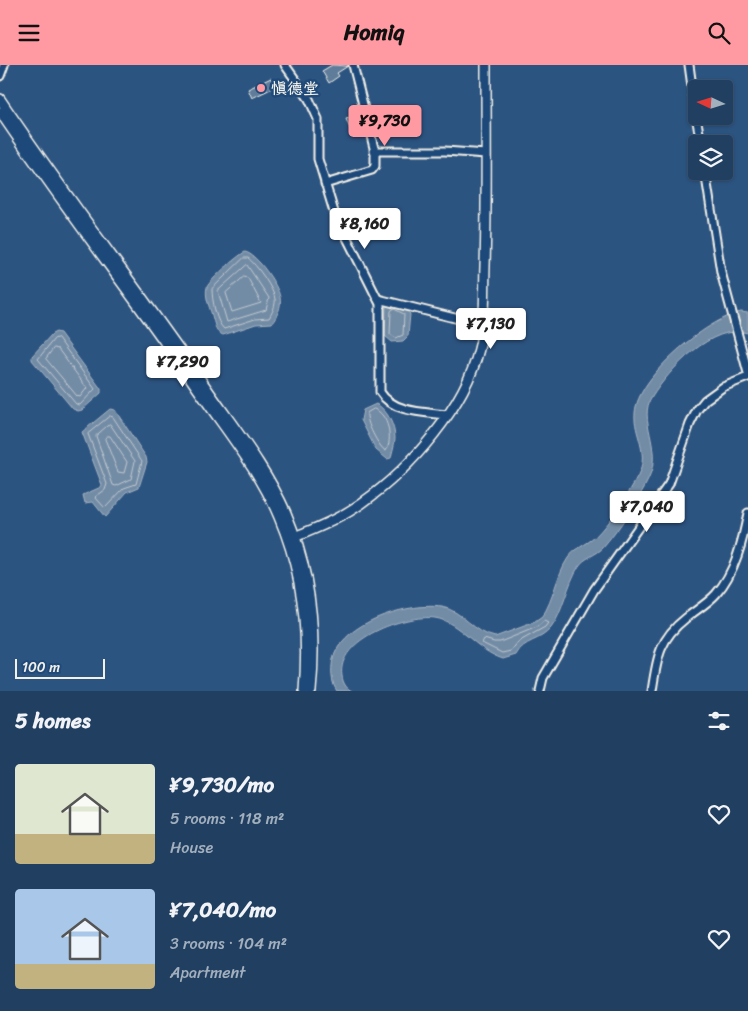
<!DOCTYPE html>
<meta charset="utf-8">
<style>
:root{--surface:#213f61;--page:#294667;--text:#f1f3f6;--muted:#a2afbd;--line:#3e5876;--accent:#ff9aa2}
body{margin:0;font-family:Sriracha,"LXGW WenKai TC",sans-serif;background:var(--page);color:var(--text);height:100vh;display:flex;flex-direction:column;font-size:19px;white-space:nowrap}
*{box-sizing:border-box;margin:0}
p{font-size:16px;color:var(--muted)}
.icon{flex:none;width:28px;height:28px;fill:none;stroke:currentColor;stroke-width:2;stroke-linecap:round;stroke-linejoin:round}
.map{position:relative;height:626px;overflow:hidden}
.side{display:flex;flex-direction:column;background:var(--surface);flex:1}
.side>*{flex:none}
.needle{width:32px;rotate:274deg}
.controls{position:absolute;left:688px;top:15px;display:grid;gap:10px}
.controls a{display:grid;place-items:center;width:45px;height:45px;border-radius:5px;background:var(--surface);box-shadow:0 1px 4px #0004,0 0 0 1px var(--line);font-size:25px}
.scale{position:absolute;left:15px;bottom:12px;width:90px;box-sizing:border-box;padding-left:5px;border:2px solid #f4f1e8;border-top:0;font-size:14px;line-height:18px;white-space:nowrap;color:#f4f1e8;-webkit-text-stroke:4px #1f4a7a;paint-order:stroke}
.price{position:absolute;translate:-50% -42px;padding:0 11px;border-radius:5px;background:#fff;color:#222;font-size:16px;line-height:32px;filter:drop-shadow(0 1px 2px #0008)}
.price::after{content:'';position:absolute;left:50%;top:30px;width:15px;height:11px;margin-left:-8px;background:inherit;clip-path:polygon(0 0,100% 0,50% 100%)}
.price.selected{background:var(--accent);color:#111}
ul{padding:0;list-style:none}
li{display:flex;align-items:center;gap:15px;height:125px;padding:0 15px}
li span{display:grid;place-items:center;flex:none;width:140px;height:100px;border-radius:5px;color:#555}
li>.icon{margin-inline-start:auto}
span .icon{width:60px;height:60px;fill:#fffc;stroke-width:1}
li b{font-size:21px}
h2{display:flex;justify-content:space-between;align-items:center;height:60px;padding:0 15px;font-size:21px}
header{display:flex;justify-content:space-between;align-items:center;height:65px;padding:0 15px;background:var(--accent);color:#111;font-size:22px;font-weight:700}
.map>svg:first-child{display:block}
.water{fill:#738ca6;stroke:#a7b4c0}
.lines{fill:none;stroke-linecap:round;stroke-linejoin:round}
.shore{stroke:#c0c9ce;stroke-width:1}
.building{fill:#5e7b9a;stroke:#f4f1e8}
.minor-casing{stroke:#f4f1e8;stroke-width:11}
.major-casing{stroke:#f4f1e8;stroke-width:12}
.minor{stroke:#1f4a7a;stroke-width:7}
.major{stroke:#1f4a7a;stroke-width:9}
.poi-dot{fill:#ff9aa2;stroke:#1f4a7a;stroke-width:2}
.labels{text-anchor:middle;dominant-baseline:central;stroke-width:5;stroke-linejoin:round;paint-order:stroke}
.poi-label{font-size:16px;font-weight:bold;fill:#f4f1e8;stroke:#1f4a7a;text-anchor:start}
</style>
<header><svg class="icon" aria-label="menu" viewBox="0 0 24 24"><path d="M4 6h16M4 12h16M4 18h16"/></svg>Homiq<svg class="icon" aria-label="search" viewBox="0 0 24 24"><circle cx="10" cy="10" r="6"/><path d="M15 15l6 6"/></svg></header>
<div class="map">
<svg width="748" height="626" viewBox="0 0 748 626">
<rect width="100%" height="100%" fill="#2c5481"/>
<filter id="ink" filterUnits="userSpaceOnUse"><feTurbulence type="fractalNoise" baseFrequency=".02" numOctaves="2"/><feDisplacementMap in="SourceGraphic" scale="10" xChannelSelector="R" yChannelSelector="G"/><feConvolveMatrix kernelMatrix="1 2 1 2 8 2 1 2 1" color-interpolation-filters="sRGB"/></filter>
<g filter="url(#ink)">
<g class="water">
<path d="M245,187C257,189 278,220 280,232C282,241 277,252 272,258L256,259L223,270C216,267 215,261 213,254C211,245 204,232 207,222C210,215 237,191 245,187Z"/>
<polygon points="388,239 402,242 410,249 408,271 403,276 392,277 385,271 386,242"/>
<path d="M741,247L748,248V268C712,258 669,305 652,332C637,354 663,383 649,413C640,433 617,467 603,483C596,490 584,493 579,501C567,519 563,548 551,563C540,577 524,574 516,590L503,594C475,585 460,557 435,553C405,549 336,574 342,611C343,618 346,623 352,626H337C332,619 331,609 332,600C336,559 406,537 442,542C463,546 474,568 495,572L535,557L542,552C554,534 556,511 568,493C575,483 586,480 595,472C610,457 628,430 638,411C650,387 633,369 635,348C637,312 707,254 741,247Z"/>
<polygon points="56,267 60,268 101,324 101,328 82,345 78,346 73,344 32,295 32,291 52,269"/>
<path d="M376,339C387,344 395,361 395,373C395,379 392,387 391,393L387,394L376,385L361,355L363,345Z"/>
<polygon points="110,344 115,345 146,392 147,397 139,422 127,427 105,452 93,437 85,438 83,430 101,422 102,420 82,367"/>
</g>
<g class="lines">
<g class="shore">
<path d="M244,193H248C256,199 274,224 275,234C276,240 272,248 269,253L255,254L224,264C216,257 212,235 212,224Z"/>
<polygon points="247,200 269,233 266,245 227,257 218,226"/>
<polygon points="244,212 248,213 261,238 232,247 226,228"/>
<polygon points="394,244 404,249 403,270 396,273 390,269 391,246"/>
<polygon points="58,273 95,324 80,340 76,339 38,294 54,274"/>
<polygon points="54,283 58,284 87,323 80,332 77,331 46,294"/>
<path d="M374,344C389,349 393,375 386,386C379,383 365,356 367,348Z"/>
<polygon points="110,351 113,352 142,396 136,419 124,423 105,443 95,432 105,425 107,419 88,369"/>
<polygon points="110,359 135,396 131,414 116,421 113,420 96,371"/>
<polygon points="107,371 110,371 127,397 124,408 118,407 105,374"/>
<polygon points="544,556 548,558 545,562 518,577 511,586 502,588 482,578 484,574 494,577 500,577 537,562"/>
</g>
</g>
<g class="building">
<polygon points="332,0 348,1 337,8 339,11 329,18 322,6"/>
<polygon points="271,13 275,22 252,33 248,24"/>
<polygon points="360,49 364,67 353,71 346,54"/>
</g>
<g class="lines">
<defs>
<g id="minor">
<path d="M285,0L309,34L318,54V94L334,147L380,239V327C393,348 425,347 447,350"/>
<polyline points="689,0 696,50"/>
<polyline points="0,11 4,0"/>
<polyline points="696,51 701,79"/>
<polyline points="374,86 445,86 486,89"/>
<polyline points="705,106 721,207 748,308"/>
<polyline points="325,119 372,105 375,101 375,87 353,0"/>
<polyline points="378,234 483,260"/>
<polyline points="540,626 543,613 594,525 669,419 690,359 697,345 705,335 723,322 748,312"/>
<path d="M652,626C657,593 659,574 686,553C696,545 708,538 716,529C735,508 743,475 748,448"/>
</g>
<g id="major">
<path d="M0,34C66,132 138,224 205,321C233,362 266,402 286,448C310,505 317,565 311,626"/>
<path d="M0,47C64,142 135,233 200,327C228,368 260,406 279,452C303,508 309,566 304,626"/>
<path d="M294,472C318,463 341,453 362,438C410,404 465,342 479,284C486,257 484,228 485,201C487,134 486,67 486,0"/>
</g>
</defs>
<use href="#minor" class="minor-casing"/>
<use href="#major" class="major-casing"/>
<use href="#minor" class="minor"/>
<use href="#major" class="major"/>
</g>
</g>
<circle class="poi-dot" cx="261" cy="23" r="5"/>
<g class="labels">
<g class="poi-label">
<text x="271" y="23">慎德堂</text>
</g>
</g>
</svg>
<div class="controls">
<a><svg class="needle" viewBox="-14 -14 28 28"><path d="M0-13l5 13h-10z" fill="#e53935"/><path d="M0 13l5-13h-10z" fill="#a2afbd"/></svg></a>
<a><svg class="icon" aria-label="layers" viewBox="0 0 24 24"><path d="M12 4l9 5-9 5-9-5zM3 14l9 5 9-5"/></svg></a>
</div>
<div class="scale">100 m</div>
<b class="price selected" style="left:385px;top:82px">¥9,730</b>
<b class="price" style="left:365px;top:185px">¥8,160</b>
<b class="price" style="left:491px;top:285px">¥7,130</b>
<b class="price" style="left:183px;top:323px">¥7,290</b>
<b class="price" style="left:647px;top:468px">¥7,040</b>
</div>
<section class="side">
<h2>5 homes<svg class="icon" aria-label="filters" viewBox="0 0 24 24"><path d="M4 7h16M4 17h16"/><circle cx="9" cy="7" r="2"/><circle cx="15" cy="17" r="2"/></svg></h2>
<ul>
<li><span style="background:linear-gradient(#dfe7d0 70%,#c2b280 0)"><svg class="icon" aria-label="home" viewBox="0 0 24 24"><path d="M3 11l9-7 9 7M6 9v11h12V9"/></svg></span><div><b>¥9,730/mo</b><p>5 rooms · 118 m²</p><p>House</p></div><svg class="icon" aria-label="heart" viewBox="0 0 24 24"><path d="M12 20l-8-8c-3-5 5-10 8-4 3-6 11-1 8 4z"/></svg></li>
<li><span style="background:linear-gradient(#a9c7e8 75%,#c2b280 0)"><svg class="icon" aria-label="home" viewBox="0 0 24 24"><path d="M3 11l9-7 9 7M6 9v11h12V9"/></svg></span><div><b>¥7,040/mo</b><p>3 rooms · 104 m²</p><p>Apartment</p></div><svg class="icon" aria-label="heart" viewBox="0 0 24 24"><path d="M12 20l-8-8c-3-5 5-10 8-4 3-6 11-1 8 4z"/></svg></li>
</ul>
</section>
